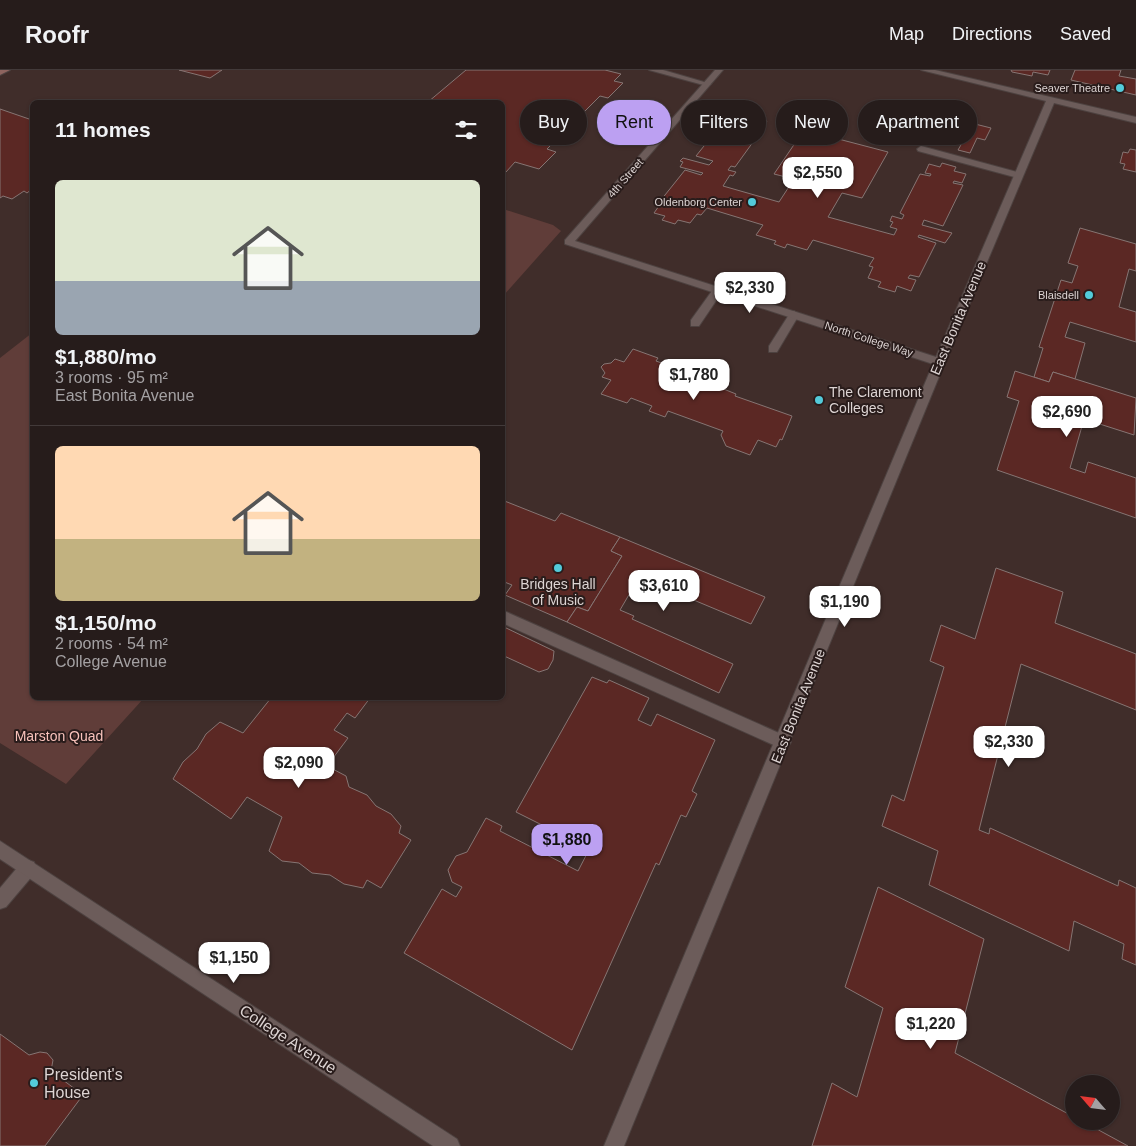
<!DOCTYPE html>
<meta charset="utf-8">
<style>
:root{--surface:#261c1b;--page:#322928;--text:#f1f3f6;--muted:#a4a1a3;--line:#423a3a;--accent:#bca0f2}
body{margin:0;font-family:Arial,sans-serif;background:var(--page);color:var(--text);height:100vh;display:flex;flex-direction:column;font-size:19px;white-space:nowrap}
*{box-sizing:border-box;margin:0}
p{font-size:16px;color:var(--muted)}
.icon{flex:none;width:28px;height:28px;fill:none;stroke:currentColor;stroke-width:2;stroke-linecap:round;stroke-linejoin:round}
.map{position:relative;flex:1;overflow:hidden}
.panel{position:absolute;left:30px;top:30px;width:475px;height:600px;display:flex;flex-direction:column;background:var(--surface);border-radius:8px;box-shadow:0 1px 4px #0004,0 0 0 1px var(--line)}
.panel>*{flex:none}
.banner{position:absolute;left:520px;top:30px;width:475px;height:45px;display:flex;gap:10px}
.needle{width:32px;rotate:298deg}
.tools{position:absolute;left:1065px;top:1005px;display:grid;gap:10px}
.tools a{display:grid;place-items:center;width:55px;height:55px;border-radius:50%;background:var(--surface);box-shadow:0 1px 4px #0004,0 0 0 1px var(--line);font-size:25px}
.price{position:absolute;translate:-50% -42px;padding:0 11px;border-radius:10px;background:#fff;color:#222;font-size:16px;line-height:32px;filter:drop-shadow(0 1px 2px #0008)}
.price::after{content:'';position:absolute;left:50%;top:30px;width:15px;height:11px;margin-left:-8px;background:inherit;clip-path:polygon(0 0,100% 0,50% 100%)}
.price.active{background:var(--accent);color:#111}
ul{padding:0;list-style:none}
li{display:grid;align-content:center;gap:10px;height:265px;padding:0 25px}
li+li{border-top:1px solid var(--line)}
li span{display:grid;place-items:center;height:155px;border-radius:8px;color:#555}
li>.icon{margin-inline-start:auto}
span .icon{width:90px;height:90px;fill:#fffc;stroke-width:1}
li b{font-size:21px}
h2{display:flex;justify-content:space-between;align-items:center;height:60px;padding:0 25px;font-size:21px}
.pill{padding:0 18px;border-radius:22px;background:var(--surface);box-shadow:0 1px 4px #0004,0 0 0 1px var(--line);font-size:18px;line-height:45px}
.pill.active{background:var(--accent);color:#111}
header{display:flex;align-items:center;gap:30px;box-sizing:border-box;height:70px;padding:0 25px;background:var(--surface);border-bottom:1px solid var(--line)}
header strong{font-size:24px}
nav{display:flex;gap:28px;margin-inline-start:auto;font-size:18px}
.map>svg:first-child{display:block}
.built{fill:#402d2a;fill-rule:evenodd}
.green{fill:#603d39}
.building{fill:#5b2824;stroke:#867573;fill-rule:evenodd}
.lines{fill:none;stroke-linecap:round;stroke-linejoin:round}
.service-casing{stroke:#4d4240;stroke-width:2}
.minor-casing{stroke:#4d4240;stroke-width:2}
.tertiary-casing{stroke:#4d4240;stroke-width:2}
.secondary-casing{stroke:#4d4240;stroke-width:2}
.service{fill:#6c5c5a;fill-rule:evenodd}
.minor{fill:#6c5c5a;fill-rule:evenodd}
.tertiary{fill:#6c5c5a;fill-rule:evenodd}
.secondary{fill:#8e645f;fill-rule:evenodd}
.poi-dot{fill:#53cbda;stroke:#291c1b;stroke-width:2}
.labels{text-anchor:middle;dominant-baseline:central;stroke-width:4;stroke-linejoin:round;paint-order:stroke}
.far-poi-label{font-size:11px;fill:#ddd4d3;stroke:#291c1b;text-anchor:end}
.far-street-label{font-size:11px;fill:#ddd4d3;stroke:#291c1b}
.street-label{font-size:14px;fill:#ddd4d3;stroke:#291c1b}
.poi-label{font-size:14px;fill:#ddd4d3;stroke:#291c1b;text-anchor:start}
.park-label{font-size:14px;fill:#f8c2bb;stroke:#291c1b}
.near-street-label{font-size:16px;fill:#ddd4d3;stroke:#291c1b}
.near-poi-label{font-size:16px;fill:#ddd4d3;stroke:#291c1b;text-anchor:start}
</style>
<header>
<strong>Roofr</strong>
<nav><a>Map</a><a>Directions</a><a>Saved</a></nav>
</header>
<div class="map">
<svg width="1136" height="1076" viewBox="0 0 1136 1076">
<rect width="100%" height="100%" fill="#332624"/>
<path class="built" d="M0,0H1136V1076H0ZM32,32H502V628H32ZM1074,1014H1111V1051H1074Z"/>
<g class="green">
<polygon points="503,139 553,155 561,161 503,226"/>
<polygon points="32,263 32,628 144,628 66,714 0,673 0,288"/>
</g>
<g class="building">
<polygon points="179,0 222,0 210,8"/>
<polygon points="466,0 605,0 621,4 614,11 623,13 608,28 600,26 547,79 556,82 539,99 515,92 506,102 502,101 502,32 428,32"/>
<polygon points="1011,0 1050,0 1048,5 1033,2 1032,6 1012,2"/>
<polygon points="1075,0 1121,0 1119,6 1136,9 1136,25 1071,10"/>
<polygon points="0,39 32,50 32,119 27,123 24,121 12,129 3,126 0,128"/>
<polygon points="734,42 758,45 756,48 767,51 761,59 753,59 761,61 735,97 731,96 728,100 736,102 733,106 730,105 723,116 779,132 794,109 774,104 804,60 888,82 862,128 842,123 828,147 894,165 897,159 890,157 893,152 890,151 892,146 902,149 904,145 900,143 920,104 930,106 931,104 925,103 929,94 940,97 942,93 956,97 954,101 966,104 962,113 954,111 953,113 963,115 943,156 924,150 922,155 952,163 945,173 919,165 918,167 936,173 919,207 910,205 908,208 916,210 911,221 897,216 895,222 878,217 881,212 868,208 873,197 869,196 874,188 813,170 807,180 787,174 785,178 774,174 776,171 756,165 763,155 707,138 701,145 697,144 690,153 678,150 675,154 662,150 665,146 654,143 661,133 667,135 669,133 661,130 685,100 701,105 703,103 680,97 683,92 680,91 683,88 709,95 713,91 696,86 724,51 732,54 734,51 728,50"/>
<path d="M931,43L991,58L985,70L977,68L970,83L958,80L962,73L943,68L939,75L925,72L932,57L925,55ZM946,62L964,66L963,70L944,66Z"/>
<polygon points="1130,79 1136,80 1136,102 1123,99 1125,94 1120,93 1123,82 1128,83"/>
<polygon points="1080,158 1136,174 1136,201 1129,199 1119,237 1136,242 1136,272 1070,252 1065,267 1085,273 1075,309 1053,302 1049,312 1034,307 1043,278 1039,277 1061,210 1072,213 1078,196 1068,193"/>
<polygon points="633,279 658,288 656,291 667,295 665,297 676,301 679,297 724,313 721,318 736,324 735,326 792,346 782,370 780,369 776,377 758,370 750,385 726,376 721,365 723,361 668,341 665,347 649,341 652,336 631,328 627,333 601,324 611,310 602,307 605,303 601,297 604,294 611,293 615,289 624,292"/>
<polygon points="1015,301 1049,312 1053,302 1136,328 1134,365 1084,349 1070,398 1085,403 1088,392 1136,408 1136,448 997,400 1019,331 1007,327"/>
<polygon points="502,430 555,451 561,443 620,467 611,481 622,486 588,541 577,537 567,552 505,525 512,515 502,511"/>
<polygon points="620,467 765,527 751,554 653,513 651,516 637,511 620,540 634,546 632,549 733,594 719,623 567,552 577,537 588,541 622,486 611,481"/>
<polygon points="996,498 1063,522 1055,553 1136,584 1136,640 1021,594 979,760 989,764 990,758 1118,816 1119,810 1136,818 1136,895 1122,889 1124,874 1074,851 1069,881 929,815 938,781 882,756 892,725 904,731 944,597 930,591 941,555 975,569"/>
<polygon points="502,556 554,581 553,590 548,599 539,602 502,585"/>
<polygon points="592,607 607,613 609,610 649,628 638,650 651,656 657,644 715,670 692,721 697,724 686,747 681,745 659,795 656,793 572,980 404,883 442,819 456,827 462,817 452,812 448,800 456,786 467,782 486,748 502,756 500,761 578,801 593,772 577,764 574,771 516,742"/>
<polygon points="270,628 370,628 355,648 347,643 334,660 348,668 327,696 346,706 349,717 367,725 376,736 391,744 401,756 399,763 411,770 381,818 367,810 363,818 344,814 330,805 312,803 299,793 282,791 269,781 282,747 247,727 231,749 173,709 183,692 197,679 206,664 220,652 243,663 271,628"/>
<polygon points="878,817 984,869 955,983 1074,1047 1074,1051 1082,1051 1128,1076 812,1076 832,1013 857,1027 883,938 845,917"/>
<polygon points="0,964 29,985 40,982 47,983 53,990 51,1001 83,1025 45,1076 0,1076"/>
</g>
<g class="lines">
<defs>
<g id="service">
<polygon points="649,0 663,0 711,14 707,16"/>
<polygon points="921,76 1021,103 1023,105 1018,108 918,81 917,79"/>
<polygon points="718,217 723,220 722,222 699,256 691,256 691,250 714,218"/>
<polygon points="794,241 799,245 777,282 769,282 769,276 790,243"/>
<polygon points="502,540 788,667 791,672 788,677 783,679 778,677 502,553"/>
</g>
<g id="minor">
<polygon points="715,0 723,0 575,171 936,287 1046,31 921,0 935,0 1136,47 1136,53 1054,33 945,292 624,1076 604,1076 933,294 565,174 565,170"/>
<polygon points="28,790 34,792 36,798 34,804 6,837 0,839 0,818 22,792"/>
</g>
<polygon id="tertiary" points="0,771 457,1069 460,1076 433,1076 0,789"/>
<polygon id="secondary" points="0,0 10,0 0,5"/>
</defs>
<use href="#service" class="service-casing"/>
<use href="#minor" class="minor-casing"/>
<use href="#tertiary" class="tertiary-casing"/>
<use href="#secondary" class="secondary-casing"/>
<use href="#service" class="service"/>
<use href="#minor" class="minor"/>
<use href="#tertiary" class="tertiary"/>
<use href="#secondary" class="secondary"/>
</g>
<g class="poi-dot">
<circle cx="1120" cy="18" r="5"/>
<circle cx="752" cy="132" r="5"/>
<circle cx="1089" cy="225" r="5"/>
<circle cx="819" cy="330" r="5"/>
<circle cx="558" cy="498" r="5"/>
<circle cx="34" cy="1013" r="5"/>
</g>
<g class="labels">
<g class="far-poi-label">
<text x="1110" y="18">Seaver Theatre</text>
<text x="742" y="132">Oldenborg Center</text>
<text x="1079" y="225">Blaisdell</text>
</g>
<g class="far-street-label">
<text transform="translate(625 108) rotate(-49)">4th Street</text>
<text transform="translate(869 269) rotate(18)">North College Way</text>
</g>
<g class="street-label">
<text transform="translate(958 248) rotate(-67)">East Bonita Avenue</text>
<text transform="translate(798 636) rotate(-68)">East Bonita Avenue</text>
</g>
<g class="poi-label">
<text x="829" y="322">The Claremont<tspan x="829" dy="16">Colleges</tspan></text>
<text x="558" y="514" text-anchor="middle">Bridges Hall<tspan x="558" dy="16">of Music</tspan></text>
</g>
<g class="park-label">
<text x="59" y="666">Marston Quad</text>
</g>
<g class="near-street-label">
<text transform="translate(288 969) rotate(33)">College Avenue</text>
</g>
<g class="near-poi-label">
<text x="44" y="1004">President's<tspan x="44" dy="18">House</tspan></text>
</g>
</g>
</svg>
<div class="tools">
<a><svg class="needle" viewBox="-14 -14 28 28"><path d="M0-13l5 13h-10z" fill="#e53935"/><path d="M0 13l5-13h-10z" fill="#a4a1a3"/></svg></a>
</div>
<b class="price" style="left:818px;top:129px">$2,550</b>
<b class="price" style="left:750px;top:244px">$2,330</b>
<b class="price" style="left:694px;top:331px">$1,780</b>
<b class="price" style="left:1067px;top:368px">$2,690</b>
<b class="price" style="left:664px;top:542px">$3,610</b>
<b class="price" style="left:845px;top:558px">$1,190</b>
<b class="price" style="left:1009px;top:698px">$2,330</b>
<b class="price" style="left:299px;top:719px">$2,090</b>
<b class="price active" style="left:567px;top:796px">$1,880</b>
<b class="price" style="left:234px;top:914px">$1,150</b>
<b class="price" style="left:931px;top:980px">$1,220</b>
<div class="banner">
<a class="pill">Buy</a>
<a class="pill active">Rent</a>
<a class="pill">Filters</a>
<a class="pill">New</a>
<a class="pill">Apartment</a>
</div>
<section class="panel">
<h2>11 homes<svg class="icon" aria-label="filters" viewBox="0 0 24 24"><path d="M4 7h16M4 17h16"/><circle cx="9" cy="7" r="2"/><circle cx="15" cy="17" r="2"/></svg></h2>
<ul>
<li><span style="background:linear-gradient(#dfe7d0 65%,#9aa5b1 0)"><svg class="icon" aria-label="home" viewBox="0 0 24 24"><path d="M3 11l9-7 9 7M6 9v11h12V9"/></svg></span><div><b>$1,880/mo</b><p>3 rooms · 95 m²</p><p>East Bonita Avenue</p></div></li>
<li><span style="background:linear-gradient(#ffd9b3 60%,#c2b280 0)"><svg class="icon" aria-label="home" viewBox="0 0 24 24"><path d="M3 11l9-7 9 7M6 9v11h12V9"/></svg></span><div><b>$1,150/mo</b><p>2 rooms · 54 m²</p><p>College Avenue</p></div></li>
</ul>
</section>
</div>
